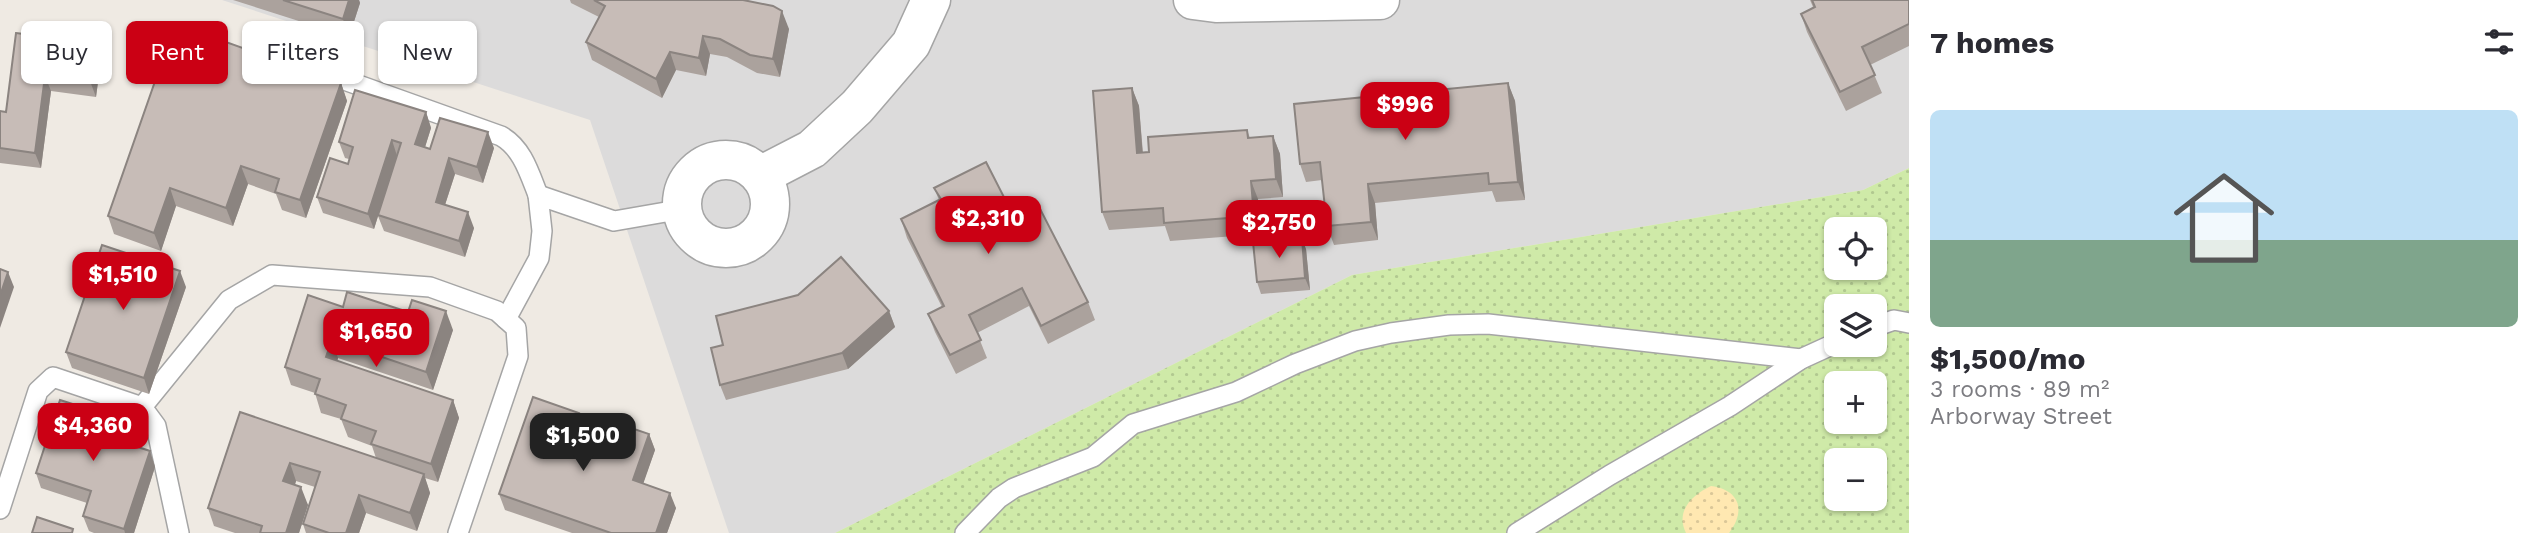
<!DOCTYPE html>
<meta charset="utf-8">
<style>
:root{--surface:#fff;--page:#f2f2f3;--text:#2b2b33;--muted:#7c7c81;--accent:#cb0014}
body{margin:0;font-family:"Work Sans",sans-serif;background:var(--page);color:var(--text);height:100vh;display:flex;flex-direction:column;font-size:26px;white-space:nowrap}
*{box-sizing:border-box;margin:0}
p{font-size:23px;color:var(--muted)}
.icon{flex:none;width:38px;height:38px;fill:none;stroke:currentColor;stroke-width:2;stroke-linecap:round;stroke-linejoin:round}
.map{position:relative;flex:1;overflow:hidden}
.details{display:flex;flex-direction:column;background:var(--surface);width:630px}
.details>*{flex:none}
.banner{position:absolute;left:21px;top:21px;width:665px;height:63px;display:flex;gap:14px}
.buttons{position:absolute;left:1824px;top:217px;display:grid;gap:14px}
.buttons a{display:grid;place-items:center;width:63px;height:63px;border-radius:10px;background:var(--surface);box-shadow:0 2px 5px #0004;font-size:35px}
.price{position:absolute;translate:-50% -60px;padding:0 16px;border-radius:14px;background:var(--accent);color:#fff;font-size:23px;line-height:46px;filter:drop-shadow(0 2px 4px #0008)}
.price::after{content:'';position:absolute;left:50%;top:42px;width:21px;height:16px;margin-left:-10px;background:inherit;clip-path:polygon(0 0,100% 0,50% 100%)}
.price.active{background:#222;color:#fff}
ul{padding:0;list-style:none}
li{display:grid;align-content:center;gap:14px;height:371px;padding:0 21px}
li span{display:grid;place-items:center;height:217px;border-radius:10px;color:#555}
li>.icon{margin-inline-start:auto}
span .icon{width:126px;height:126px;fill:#fffc;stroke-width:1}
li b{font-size:30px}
h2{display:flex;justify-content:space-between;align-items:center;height:84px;padding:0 21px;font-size:30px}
.tag{padding:0 24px;border-radius:10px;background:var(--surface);box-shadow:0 2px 5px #0004;font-size:24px;line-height:63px}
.tag.active{background:var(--accent);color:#fff}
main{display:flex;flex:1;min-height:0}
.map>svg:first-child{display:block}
.residential{fill:#dcdbdb}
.grass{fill:url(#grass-dots);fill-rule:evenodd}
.sand{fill:url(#sand-dots)}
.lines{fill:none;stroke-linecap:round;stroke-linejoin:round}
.service-casing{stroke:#a5a5a5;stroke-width:22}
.minor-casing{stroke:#a5a5a5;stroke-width:41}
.service{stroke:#fff;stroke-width:19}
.minor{stroke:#fff;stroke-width:38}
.wall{fill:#aba29d}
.shaded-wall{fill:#8b8480}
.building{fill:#c7bcb7;stroke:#8b8480;stroke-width:2}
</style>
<main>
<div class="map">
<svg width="1909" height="533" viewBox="0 0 1909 533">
<defs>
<pattern id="grass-dots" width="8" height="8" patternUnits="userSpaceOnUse" patternTransform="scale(1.75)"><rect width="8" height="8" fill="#cfeaa8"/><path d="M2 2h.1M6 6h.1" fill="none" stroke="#b1c890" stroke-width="1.8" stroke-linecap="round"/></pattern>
<pattern id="sand-dots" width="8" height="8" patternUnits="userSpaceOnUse" patternTransform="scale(1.75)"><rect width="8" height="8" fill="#ffe8b1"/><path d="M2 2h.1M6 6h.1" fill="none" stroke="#dac798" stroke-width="1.8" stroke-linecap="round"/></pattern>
</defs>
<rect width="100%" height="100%" fill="#efeae3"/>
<polygon class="residential" points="222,0 1909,0 1909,168 1863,190 1352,275 835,533 729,533 590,120"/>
<path class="grass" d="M1909,168V533H835L1352,275L1863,190ZM1836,229H1874V268H1836ZM1836,306H1874V345H1836ZM1836,383H1874V422H1836ZM1836,460H1874V499H1836Z"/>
<path class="sand" d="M1711,486C1740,490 1746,511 1729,533H1686C1675,511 1692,495 1711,486Z"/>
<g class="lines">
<defs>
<g id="service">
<path d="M266,52L501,136C522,148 529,172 538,195"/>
<polyline points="506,319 539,258 542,231 538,195 614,221 683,209"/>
<polyline points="1874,327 1894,320 1909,323"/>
<polyline points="142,407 229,300 272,275 430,287 497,311 516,328 518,356 458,533"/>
<polyline points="0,509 38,391 53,377 142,407 156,426 179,533"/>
<polyline points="965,533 999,498 1014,488 1093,457 1133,424 1236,392 1295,364 1355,341 1391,333 1449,325 1488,324 1801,359"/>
<polyline points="1517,533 1610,475 1730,406 1801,359 1836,343"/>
</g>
<g id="minor">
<polyline points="1193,0 1216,3 1380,0"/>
<circle cx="726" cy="204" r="44"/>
<polyline points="760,176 812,149 857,107 911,44 931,0"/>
</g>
</defs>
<use href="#service" class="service-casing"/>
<use href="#minor" class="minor-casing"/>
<use href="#service" class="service"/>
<use href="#minor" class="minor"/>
</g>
<g class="wall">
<polygon points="233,0 359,0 360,3 349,37"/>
<polygon points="570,0 743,0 789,29 780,77 757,73 727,57 710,54 706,76 676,70 662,98 592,60 586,42 599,17 571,3"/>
<polygon points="1810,0 1909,0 1909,46 1870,65 1882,93 1846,111 1807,32 1801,14 1813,7"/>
<polygon points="16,33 95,43 101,59 96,97 51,91 41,168 0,163 0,111 6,112"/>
<polygon points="225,45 341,83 347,101 306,218 282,210 276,194 248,184 233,226 176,206 161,251 114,234 108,216"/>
<polygon points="1508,83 1515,101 1525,200 1496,202 1492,191 1375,203 1378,240 1334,245 1327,226 1322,180 1306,182 1300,164"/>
<polygon points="1132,88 1139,106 1143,153 1149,152 1247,130 1250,138 1273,136 1280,154 1283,197 1258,199 1261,234 1170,241 1165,226 1109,230 1102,212"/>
<polygon points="426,112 431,128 425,147 430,149 494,148 483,183 455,174 445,205 474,228 465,257 384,231 378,216 374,229 323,213 317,197 348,164 349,159 345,158 339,142"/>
<polygon points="934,188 1088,302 1095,320 1048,344 1029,306 977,333 987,358 956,374 935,332 928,314 942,307 907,238 901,219 939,200"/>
<polygon points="1306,249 1310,290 1261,294 1257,282"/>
<polygon points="186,287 149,394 72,368 66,352"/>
<polygon points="343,307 453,330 433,390 338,358 337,361 453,400 459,418 438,482 425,478 430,493 417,531 366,513 359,533 306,533 303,524 315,487 296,481 295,485 308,505 299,533 235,533 214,526 208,508 240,412 376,458 372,446 348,437 341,419 321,413 315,393 291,385 285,367"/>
<polygon points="889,311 895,327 848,369 726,400 720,385"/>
<polygon points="585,428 578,447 587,450 649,434 655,450 643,483 676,508 667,533 572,533 505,510 499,494"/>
<polygon points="116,431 113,439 150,451 155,467 134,533 94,533 89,531 83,516 87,503 41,488 36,473"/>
</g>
<g class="shaded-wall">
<polygon points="349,0 359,0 360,3 349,37 343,19"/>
<polygon points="782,11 789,29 780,77 773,59"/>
<polygon points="703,36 710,54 706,76 699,58"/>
<polygon points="95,43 101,59 96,97 90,81"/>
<polygon points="670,52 676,70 662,98 656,79"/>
<polygon points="45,76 51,91 41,168 35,153"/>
<polygon points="341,83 347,101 306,218 300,200"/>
<polygon points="1508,83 1515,101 1525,200 1518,182"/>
<polygon points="1132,88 1139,106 1144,171 1137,153"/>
<polygon points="426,112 431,128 421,160 415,144"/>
<polygon points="488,132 494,148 483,183 477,167"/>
<polygon points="1273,136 1280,154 1283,197 1276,179"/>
<polygon points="392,140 397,156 374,229 368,214"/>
<polygon points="449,158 455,174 441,217 436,202"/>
<polygon points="241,166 248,184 233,226 226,208"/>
<polygon points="1251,181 1258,199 1261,234 1254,216"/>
<polygon points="1368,184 1375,203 1378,240 1371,222"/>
<polygon points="170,188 176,206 161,251 154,233"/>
<polygon points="468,212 474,228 465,257 459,241"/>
<polygon points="1302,238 1306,249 1310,290 1305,278"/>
<polygon points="180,271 186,287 149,394 144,378"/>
<polygon points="8,272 14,287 0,328 0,296"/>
<polygon points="446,311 453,330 433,390 426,372"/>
<polygon points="889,311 895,327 848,369 842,353"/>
<polygon points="332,340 338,358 333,375 326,357"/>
<polygon points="453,400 459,418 438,482 431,464"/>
<polygon points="579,413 585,428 574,460 568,444"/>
<polygon points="110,416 116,431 109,452 104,436"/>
<polygon points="649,434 655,450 639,496 633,480"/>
<polygon points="150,451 155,467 134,533 125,533 124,529"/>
<polygon points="290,463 296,481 290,499 283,481"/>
<polygon points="424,474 430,493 417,531 410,513"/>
<polygon points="301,487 308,505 299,533 286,533"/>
<polygon points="670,493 676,508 667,533 656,533"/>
<polygon points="359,495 366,513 359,533 346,533"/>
</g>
<g class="building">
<polygon points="283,0 349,0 343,19"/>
<polygon points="594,0 743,0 773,6 782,11 773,59 750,55 720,39 703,36 699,58 670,52 656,79 586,42 605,6"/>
<polygon points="1812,0 1909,0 1909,24 1862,47 1875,75 1840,92 1801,14 1815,7"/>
<polygon points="174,27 225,45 226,42 341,83 300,200 275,192 279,179 241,166 226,208 170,188 154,233 108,216"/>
<polygon points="16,33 95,43 90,81 45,76 35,153 0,148 0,111 6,112"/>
<polygon points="1508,83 1518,182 1489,184 1488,173 1368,184 1371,222 1327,226 1320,162 1300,164 1294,104"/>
<polygon points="1132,88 1137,153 1149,152 1148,137 1247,130 1248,138 1273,136 1276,179 1251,181 1254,216 1164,223 1163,208 1102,212 1093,91"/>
<polygon points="355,90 426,112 415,144 430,149 440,118 488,132 477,167 449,158 436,202 468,212 459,241 378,215 401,143 392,140 368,214 317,197 330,158 348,164 353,147 339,142"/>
<polygon points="986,162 1012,213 1036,201 1088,302 1041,326 1022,288 969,315 981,340 950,355 928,314 944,306 901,219 941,199 934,188"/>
<polygon points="1302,238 1305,278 1257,282 1253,242"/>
<polygon points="102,245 180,271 144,378 66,352"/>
<polygon points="841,257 889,311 842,353 720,385 711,348 723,345 716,316 798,295"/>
<polygon points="0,269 8,272 0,296"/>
<polygon points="347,292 408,312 412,300 446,311 426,372 332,340 326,357 453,400 431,464 371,444 376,431 341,419 346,405 315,394 320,379 285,367 308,295 343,307"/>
<polygon points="533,397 579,413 568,444 587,450 599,417 649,434 633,480 670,493 656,533 611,533 499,494"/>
<polygon points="60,400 110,416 104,436 150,451 124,529 83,516 91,491 36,473"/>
<polygon points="240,412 424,474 410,513 359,495 346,533 329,533 303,524 320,472 290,463 283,481 301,487 286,533 260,533 262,526 208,508"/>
<polygon points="37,517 73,529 72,533 32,533"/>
</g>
</svg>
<div class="buttons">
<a><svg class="icon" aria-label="locate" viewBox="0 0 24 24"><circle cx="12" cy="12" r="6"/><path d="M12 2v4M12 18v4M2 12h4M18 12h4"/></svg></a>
<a><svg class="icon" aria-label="layers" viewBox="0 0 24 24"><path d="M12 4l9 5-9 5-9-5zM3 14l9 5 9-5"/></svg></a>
<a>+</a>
<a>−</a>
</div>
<b class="price" style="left:1405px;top:142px">$996</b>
<b class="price" style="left:988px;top:256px">$2,310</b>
<b class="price" style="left:1279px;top:260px">$2,750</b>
<b class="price" style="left:123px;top:312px">$1,510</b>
<b class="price" style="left:376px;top:369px">$1,650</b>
<b class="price" style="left:93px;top:463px">$4,360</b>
<b class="price active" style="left:583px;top:473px">$1,500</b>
<div class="banner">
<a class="tag">Buy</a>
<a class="tag active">Rent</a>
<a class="tag">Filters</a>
<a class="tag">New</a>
</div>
</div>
<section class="details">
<h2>7 homes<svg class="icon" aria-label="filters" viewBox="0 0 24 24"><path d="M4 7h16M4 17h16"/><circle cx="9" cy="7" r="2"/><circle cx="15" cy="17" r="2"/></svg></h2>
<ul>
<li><span style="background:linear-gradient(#bfe0f5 60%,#7fa58c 0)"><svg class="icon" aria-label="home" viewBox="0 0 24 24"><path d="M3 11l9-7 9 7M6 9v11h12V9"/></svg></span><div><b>$1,500/mo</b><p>3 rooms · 89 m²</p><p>Arborway Street</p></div></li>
</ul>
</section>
</main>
